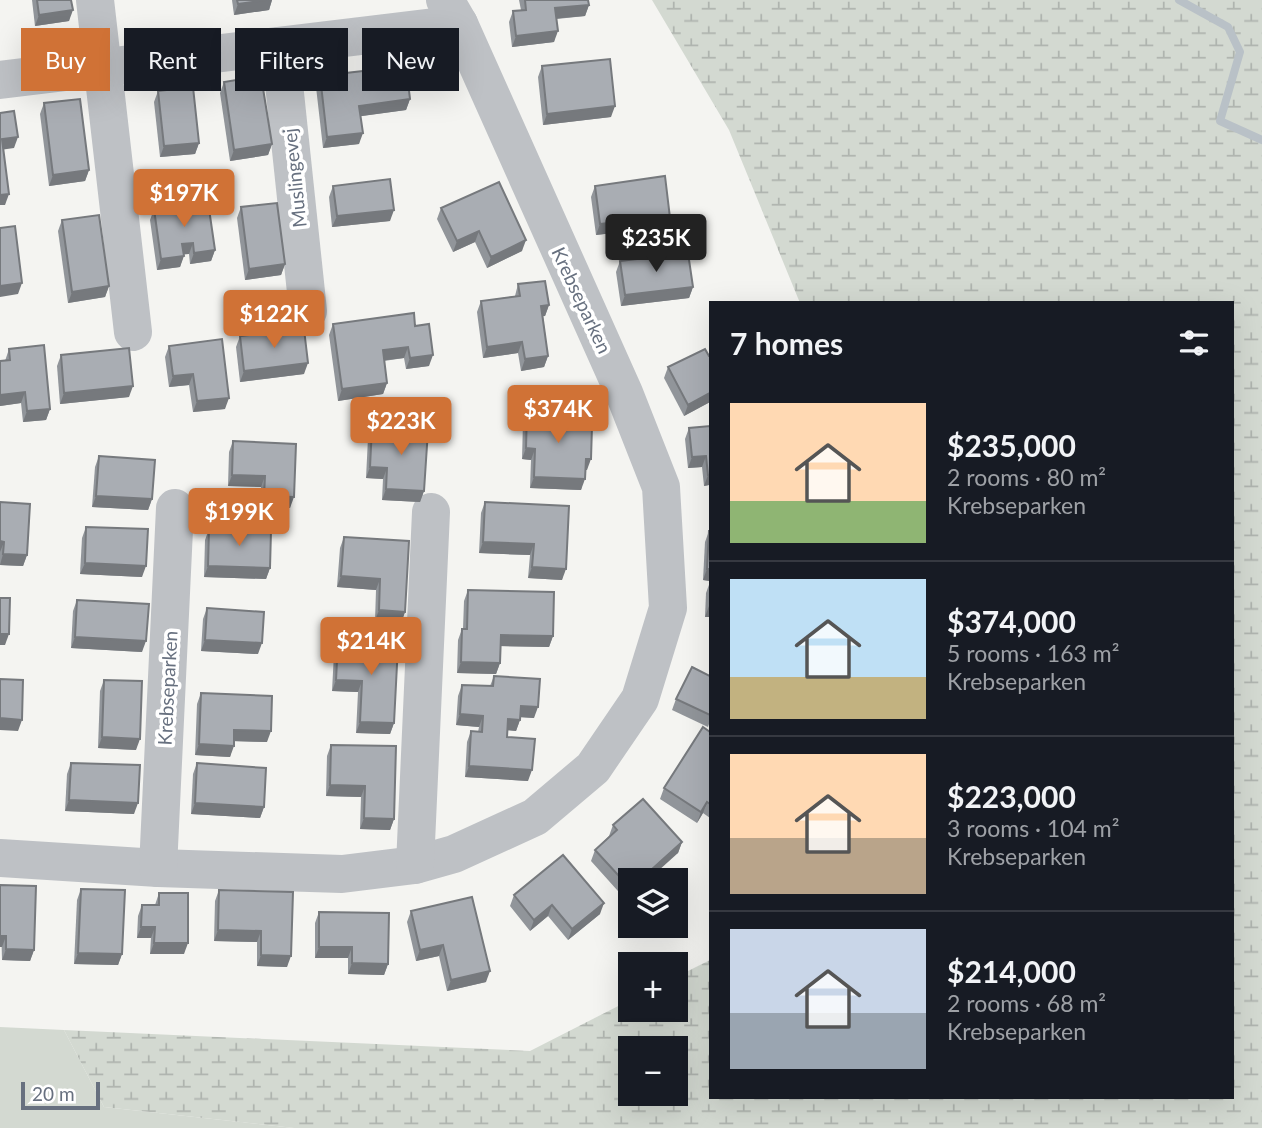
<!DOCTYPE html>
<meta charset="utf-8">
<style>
:root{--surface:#171b24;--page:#242831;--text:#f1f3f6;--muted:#9ea1a6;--line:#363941;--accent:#d07236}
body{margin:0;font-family:Lato,sans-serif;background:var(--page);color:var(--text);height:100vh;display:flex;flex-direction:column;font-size:26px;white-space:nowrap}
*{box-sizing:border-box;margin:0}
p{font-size:23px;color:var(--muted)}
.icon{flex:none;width:38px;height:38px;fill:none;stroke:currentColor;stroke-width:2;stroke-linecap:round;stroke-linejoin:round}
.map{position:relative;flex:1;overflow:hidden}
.drawer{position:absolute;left:709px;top:301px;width:525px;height:798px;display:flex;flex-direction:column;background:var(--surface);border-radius:0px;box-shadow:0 7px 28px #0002}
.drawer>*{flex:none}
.banner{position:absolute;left:21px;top:28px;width:583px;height:63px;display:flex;gap:14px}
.tools{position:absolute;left:618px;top:868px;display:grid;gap:14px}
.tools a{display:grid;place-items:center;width:70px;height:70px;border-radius:0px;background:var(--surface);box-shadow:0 7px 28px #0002;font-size:35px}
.scale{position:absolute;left:21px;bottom:18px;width:79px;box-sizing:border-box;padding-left:7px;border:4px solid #67707f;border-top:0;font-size:19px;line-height:24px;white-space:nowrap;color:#67707f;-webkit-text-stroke:5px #fff;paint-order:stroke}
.price{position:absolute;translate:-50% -60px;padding:0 16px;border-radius:7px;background:var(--accent);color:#fff;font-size:23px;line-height:46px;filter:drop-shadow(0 2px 4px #0008)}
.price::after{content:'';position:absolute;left:50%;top:42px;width:21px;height:16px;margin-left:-10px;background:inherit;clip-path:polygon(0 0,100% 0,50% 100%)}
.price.current{background:#222;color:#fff}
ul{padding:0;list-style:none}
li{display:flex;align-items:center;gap:21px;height:175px;padding:0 21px}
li+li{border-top:2px solid var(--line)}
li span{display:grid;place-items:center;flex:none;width:196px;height:140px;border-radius:0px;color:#555}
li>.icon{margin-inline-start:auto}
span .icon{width:84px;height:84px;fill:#fffc;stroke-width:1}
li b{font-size:30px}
h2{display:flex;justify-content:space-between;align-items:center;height:84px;padding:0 21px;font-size:30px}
.pill{padding:0 24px;border-radius:0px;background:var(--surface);box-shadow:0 7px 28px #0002;font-size:24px;line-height:63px}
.pill.current{background:var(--accent);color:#fff}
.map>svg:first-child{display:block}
.grass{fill:#d3d9d1}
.wetland{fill:url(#wetland-marsh);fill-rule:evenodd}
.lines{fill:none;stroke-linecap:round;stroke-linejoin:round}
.stream{stroke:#b9c1c7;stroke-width:8}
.minor{stroke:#bec1c5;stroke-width:38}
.wall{fill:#91959a}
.shaded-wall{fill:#76797d}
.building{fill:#a9adb3;stroke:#76797d;stroke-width:2}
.labels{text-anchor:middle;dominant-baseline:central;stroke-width:7;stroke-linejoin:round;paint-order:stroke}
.street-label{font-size:19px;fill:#67707f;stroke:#fff}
</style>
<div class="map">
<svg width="1262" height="1128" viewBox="0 0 1262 1128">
<defs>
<pattern id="wetland-marsh" width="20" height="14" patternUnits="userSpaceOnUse" patternTransform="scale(1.75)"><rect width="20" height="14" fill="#d3d9d1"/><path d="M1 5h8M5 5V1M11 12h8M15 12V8" fill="none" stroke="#afb4af"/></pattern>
</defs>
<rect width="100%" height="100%" fill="#f4f4f1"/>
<polygon class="grass" points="0,1027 64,1030 104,1107 294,1128 0,1128"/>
<path class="wetland" d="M652,0H1262V1128H294L104,1107L64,1030L530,1051L630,1000V1010H676V977L710,960V1097H1232V303H800L729,130ZM630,1048H676V1094H630Z"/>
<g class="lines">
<polyline class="stream" points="1179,0 1228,27 1240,52 1220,121 1262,140"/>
<g class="minor">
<polyline points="95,0 133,332"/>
<polyline points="280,46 308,311"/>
<polyline points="0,80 459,24"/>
<polyline points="0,858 158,868 342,874 415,865 454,854 535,817 593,768 640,699 668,608 661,487 624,393 459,24 445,0"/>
<polyline points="415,865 431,512"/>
<polyline points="158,868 175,508"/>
</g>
</g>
<g class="wall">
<polygon points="32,0 71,0 69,21 35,26"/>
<polygon points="232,0 272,0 269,10 234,15"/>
<polygon points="519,0 588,0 589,5 585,16 557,19 554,42 512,47 509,22 513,11 521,10"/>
<polygon points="542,66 611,117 543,125 538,77"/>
<polygon points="320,76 410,99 406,110 361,116 359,144 323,148 316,87"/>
<polygon points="224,82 272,144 268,155 230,161 220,93"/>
<polygon points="158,91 199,143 195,154 160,157 154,102"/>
<polygon points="44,103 89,170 85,181 49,186 40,114"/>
<polygon points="333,186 390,221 332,227 329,197"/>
<polygon points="595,186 666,229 656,231 652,244 623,247 621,232 596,235 591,197"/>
<polygon points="241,207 285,264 281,275 245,280 237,218"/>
<polygon points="441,208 522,251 487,268 475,242 453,252 437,219"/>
<polygon points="154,209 215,250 211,261 190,264 189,254 184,254 180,267 157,270 150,220"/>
<polygon points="62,220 109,286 105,297 68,303 58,231"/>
<polygon points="620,261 693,287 689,298 621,306 616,272"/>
<polygon points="518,284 549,305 545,316 543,316 548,356 544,367 521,371 518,353 483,358 477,312 481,301 515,296"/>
<polygon points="333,324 415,326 429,366 406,369 404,358 384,361 387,383 383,394 338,401 329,335"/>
<polygon points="240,336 304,374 240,382 236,347"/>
<polygon points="169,346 225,409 193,412 189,385 169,387 165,357"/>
<polygon points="9,349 50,409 46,420 23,422 21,403 0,406 0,361 5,361"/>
<polygon points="61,355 129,397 60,404 57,366"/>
<polygon points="709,356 710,356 710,402 684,416 664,378 668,367"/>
<polygon points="527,410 568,425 587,470 585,470 581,490 530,488 531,460 522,459 523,421"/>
<polygon points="710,426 710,496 709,485 704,486 702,467 688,468 685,439 689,428"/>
<polygon points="372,427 424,491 420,502 382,500 383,479 366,478 368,438"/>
<polygon points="233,441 296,444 290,508 260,507 261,487 228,486 229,452"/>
<polygon points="99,456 152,499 148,510 92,507 95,467"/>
<polygon points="0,502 27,555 23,566 0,565"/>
<polygon points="485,502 569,506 562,580 528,578 530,555 479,553 481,513"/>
<polygon points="86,527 142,577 80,574 82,538"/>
<polygon points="209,529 270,568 266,579 204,577 205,540"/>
<polygon points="709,531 710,581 703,580 705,542"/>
<polygon points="344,537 409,541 405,612 401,623 375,621 376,590 337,587 340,548"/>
<polygon points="710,582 710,617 705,617 706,593"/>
<polygon points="468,590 553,636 549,647 501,646 500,663 496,674 457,673 458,640 462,629 463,629 464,601"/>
<polygon points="77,600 142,652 71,648 73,611"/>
<polygon points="207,608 258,654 201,651 203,619"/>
<polygon points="338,642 394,723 390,734 356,733 358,692 332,691 334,653"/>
<polygon points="494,676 534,718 521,717 516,731 507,730 507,737 528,781 465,777 467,742 471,731 478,732 479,727 456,725 458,696 462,685 490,686"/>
<polygon points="710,676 710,721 708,727 672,710 676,699"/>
<polygon points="104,680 136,750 98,748 100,691"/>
<polygon points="201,693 267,742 234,741 230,757 195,755 197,704"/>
<polygon points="710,732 710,818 703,813 697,823 660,799 664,788"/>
<polygon points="331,745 394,819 390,830 360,829 361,797 326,796 327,756"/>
<polygon points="71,763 134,814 65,811 67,774"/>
<polygon points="197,763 264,807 260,818 191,814 193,774"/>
<polygon points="613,825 682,842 678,853 630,880 630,896 626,900 591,861 595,850 609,836"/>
<polygon points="0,885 34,950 30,961 2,960"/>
<polygon points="81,889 122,954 118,965 74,964 77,900"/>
<polygon points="219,890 293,892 287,967 257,966 257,942 214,941 215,901"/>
<polygon points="159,893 184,954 150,954 151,938 137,938 138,916 142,905 155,905"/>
<polygon points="514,895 600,914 568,940 548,916 530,931 510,906"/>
<polygon points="411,911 486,982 447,991 439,956 416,961 407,922"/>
<polygon points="319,912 388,964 384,975 348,974 348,958 315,958 315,923"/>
</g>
<g class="shaded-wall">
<polygon points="266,0 272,0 269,10 234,15 238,4"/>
<polygon points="589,5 585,16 551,19 555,8"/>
<polygon points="73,10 69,21 35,26 39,15"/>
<polygon points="558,31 554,42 512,47 516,36"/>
<polygon points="410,99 406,110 355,117 359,106"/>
<polygon points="615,106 611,117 543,125 547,114"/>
<polygon points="363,133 359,144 323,148 327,137"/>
<polygon points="18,137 14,148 0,150 2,139"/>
<polygon points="199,143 195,154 160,157 164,146"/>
<polygon points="272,144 268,155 230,161 234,150"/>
<polygon points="89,170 85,181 49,186 53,175"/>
<polygon points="9,194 5,205 0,205 0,195"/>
<polygon points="394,210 390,221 332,227 337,216"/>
<polygon points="670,218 666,229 650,231 654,220"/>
<polygon points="625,221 621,232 596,235 600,224"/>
<polygon points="479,231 475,242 453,252 457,241"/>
<polygon points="656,233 652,244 623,247 627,236"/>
<polygon points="526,240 522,251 487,268 491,257"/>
<polygon points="193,243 189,254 178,255 182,244"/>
<polygon points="215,250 211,261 190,264 194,253"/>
<polygon points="184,256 180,267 157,270 161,259"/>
<polygon points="285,264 281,275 245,280 249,269"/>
<polygon points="22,283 18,294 0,297 0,286"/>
<polygon points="109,286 105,297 68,303 72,292"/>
<polygon points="693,287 689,298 621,306 625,295"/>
<polygon points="549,305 545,316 537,317 541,306"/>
<polygon points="522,342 518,353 483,358 487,347"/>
<polygon points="408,347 404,358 379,361 383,350"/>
<polygon points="433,355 429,366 406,369 410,358"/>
<polygon points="548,356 544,367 521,371 525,359"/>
<polygon points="308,363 304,374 240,382 244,371"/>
<polygon points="193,374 189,385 169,387 173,376"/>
<polygon points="387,383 383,394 338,401 342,389"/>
<polygon points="133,386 129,397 60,404 64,393"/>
<polygon points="25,392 21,403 0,406 0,395"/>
<polygon points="710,393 710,402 684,416 688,405"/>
<polygon points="229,398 225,409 193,412 197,401"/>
<polygon points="50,409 46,420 23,422 27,411"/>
<polygon points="526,448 535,449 531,460 522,459"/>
<polygon points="706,456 702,467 688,468 692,457"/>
<polygon points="586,459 591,459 587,470 582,470"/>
<polygon points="370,467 387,468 383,479 366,478"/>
<polygon points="232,475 265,476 261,487 228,486"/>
<polygon points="708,475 710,475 710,482 709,485 704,486"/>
<polygon points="534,477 585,479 581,490 530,488"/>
<polygon points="386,489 424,491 420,502 382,500"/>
<polygon points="96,496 152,499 148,510 92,507"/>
<polygon points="264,496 294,497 290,508 260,507"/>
<polygon points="0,541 4,542 0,552"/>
<polygon points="483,542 534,544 530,555 479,553"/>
<polygon points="3,554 27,555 23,566 0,565"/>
<polygon points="85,563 146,566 142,577 80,574"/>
<polygon points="208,566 270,568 266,579 204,577"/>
<polygon points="532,567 566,569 562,580 528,578"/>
<polygon points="707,569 710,569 710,581 703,580"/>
<polygon points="341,576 380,579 376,590 337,587"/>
<polygon points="709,606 710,606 710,617 705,617"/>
<polygon points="379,610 405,612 401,623 375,621"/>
<polygon points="0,634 9,634 5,645 0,645"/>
<polygon points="501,635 553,636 549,647 497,646"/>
<polygon points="75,637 146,641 142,652 71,648"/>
<polygon points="205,640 262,643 258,654 201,651"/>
<polygon points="461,662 500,663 496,674 457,673"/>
<polygon points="336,680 362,681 358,692 332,691"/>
<polygon points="521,706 538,707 534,718 517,717"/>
<polygon points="460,714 483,716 479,727 456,725"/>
<polygon points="0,718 22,720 18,731 0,730"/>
<polygon points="508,719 520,720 516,731 504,730"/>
<polygon points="360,722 394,723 390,734 356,733"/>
<polygon points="234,730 271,731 267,742 230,741"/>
<polygon points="102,737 140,739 136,750 98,748"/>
<polygon points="199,744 234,746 230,757 195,755"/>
<polygon points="469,766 532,770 528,781 465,777"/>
<polygon points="330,785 365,786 361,797 326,796"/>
<polygon points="69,800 138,803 134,814 65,811"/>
<polygon points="707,802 703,813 697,823 701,812"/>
<polygon points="195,803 264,807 260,818 191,814"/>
<polygon points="364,818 394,819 390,830 360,829"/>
<polygon points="682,842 678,853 648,880 640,880"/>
<polygon points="604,903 600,914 568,940 572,929"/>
<polygon points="552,905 548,916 530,931 534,920"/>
<polygon points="141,927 155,927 151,938 137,938"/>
<polygon points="218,930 261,931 257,942 214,941"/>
<polygon points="0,936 6,936 2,947 0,947"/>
<polygon points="154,943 188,943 184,954 150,954"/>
<polygon points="443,945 439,956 416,961 420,950"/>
<polygon points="319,947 352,947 348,958 315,958"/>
<polygon points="6,949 34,950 30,961 2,960"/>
<polygon points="78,953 122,954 118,965 74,964"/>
<polygon points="261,955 291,956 287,967 257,966"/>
<polygon points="352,963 388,964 384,975 348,974"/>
<polygon points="490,971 486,982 447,991 451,980"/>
</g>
<g class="building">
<polygon points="37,0 71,0 73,10 39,15"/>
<polygon points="237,0 266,0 238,4"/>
<polygon points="525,0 588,0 589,5 555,8 558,31 516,36 513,11 526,10"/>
<polygon points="610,59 615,106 547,114 542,66"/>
<polygon points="406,66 410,99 359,106 363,133 327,137 320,76"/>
<polygon points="261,76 272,144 234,150 224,82"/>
<polygon points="193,87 199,143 164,146 158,91"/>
<polygon points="80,99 89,170 53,175 44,103"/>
<polygon points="14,111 18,137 2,139 9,194 0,195 0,113"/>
<polygon points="665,176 670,218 654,220 656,233 627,236 625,221 600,224 595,186"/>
<polygon points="390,179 394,210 337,216 333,186"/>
<polygon points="499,182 526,240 491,257 479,231 457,241 441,208"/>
<polygon points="208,202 215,250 194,253 193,243 182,244 184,256 161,259 154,209"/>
<polygon points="277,203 285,264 249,269 241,207"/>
<polygon points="99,215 109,286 72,292 62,220"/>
<polygon points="15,226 22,283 0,286 0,228"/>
<polygon points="688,253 693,287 625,295 620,261"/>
<polygon points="545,281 549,305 541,306 548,356 525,359 522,342 487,347 481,301 520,296 518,284"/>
<polygon points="414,313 415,326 429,324 433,355 410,358 408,347 383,350 387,383 342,389 333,324"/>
<polygon points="304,329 308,363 244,371 240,336"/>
<polygon points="222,339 229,398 197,401 193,374 173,376 169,346"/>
<polygon points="44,345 50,409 27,411 25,392 0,395 0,361 10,360 9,349"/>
<polygon points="129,348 133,386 64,393 61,355"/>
<polygon points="705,349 709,356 710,356 710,393 688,405 668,367"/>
<polygon points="527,410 568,412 568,425 592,426 591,459 586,459 585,479 534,477 535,449 526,448"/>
<polygon points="710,426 710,475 708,475 706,456 692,457 689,428"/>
<polygon points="372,427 428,430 424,491 386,489 387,468 370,467"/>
<polygon points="233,441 296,444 294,497 264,496 265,476 232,475"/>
<polygon points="99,456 155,460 152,499 96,496"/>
<polygon points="0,502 30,504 27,555 3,554 4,542 0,541"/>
<polygon points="485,502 569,506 566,569 532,567 534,544 483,542"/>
<polygon points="86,527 148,529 146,566 85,563"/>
<polygon points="209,529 271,531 270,568 208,566"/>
<polygon points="709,531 710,531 710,569 707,569"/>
<polygon points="344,537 409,541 405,612 379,610 380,579 341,576"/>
<polygon points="468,590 554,592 553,636 501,635 500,663 461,662 462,629 467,629"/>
<polygon points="0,598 10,598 9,634 0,634"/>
<polygon points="77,600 149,604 146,641 75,637"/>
<polygon points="207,608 264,612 262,643 205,640"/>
<polygon points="338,642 398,645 394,723 360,722 362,681 336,680"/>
<polygon points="692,667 710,676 710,715 676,699"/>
<polygon points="494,676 540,679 538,707 521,706 520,720 508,719 507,737 535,739 532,770 469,766 471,731 482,732 483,716 460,714 462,685 493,686"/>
<polygon points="0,679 23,680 22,720 0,718"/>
<polygon points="104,680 142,681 140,739 102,737"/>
<polygon points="201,693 272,696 271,731 234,730 234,746 199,744"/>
<polygon points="703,727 710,732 710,804 707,802 701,812 664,788"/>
<polygon points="331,745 396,746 394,819 364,818 365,786 330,785"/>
<polygon points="71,763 140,765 138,803 69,800"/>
<polygon points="197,763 266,768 264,807 195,803"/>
<polygon points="643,799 682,842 640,880 630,880 630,888 595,850 617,830 613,825"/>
<polygon points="563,855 604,903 572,929 552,905 534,920 514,895"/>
<polygon points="0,885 36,886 34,950 6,949 6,936 0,936"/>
<polygon points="81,889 125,890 122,954 78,953"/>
<polygon points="219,890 293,892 291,956 261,955 261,931 218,930"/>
<polygon points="159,893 188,893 188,943 154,943 155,927 141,927 142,905 159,905"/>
<polygon points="472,897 490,971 451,980 443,945 420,950 411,911"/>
<polygon points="319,912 389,913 388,964 352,963 352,947 319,947"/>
</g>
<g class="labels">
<g class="street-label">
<text transform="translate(294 178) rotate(-96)">Muslingevej</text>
<text transform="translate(582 300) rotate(65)">Krebseparken</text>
<text transform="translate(167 688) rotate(-87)">Krebseparken</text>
</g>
</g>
</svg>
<div class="tools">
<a><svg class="icon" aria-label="layers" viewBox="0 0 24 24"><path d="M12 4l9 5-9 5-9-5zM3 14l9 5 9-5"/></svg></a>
<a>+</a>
<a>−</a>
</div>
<div class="scale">20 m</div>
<b class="price" style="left:184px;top:229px">$197K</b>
<b class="price current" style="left:656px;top:274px">$235K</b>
<b class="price" style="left:274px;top:350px">$122K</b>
<b class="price" style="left:558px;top:445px">$374K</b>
<b class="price" style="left:401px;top:457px">$223K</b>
<b class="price" style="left:239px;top:548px">$199K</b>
<b class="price" style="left:371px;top:677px">$214K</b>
<div class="banner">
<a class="pill current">Buy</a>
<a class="pill">Rent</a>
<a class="pill">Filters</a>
<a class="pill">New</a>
</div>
<section class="drawer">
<h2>7 homes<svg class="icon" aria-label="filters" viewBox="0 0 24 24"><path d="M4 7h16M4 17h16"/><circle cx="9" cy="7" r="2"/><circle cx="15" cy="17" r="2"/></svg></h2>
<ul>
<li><span style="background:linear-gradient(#ffd9b3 70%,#8fb573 0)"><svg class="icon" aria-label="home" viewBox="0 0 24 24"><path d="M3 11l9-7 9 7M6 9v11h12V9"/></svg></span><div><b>$235,000</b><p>2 rooms · 80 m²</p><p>Krebseparken</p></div></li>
<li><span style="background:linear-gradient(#bfe0f5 70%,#c2b280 0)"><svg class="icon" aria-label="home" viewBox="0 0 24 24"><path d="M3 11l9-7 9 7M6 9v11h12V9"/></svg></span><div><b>$374,000</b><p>5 rooms · 163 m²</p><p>Krebseparken</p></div></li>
<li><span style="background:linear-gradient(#ffd9b3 60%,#b9a48a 0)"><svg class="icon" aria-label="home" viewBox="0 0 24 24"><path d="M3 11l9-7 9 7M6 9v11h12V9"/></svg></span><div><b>$223,000</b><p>3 rooms · 104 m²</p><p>Krebseparken</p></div></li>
<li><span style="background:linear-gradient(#c9d6e8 60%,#9aa5b1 0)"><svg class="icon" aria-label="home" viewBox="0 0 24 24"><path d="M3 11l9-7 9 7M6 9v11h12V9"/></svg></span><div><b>$214,000</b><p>2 rooms · 68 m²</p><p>Krebseparken</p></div></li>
</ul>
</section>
</div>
